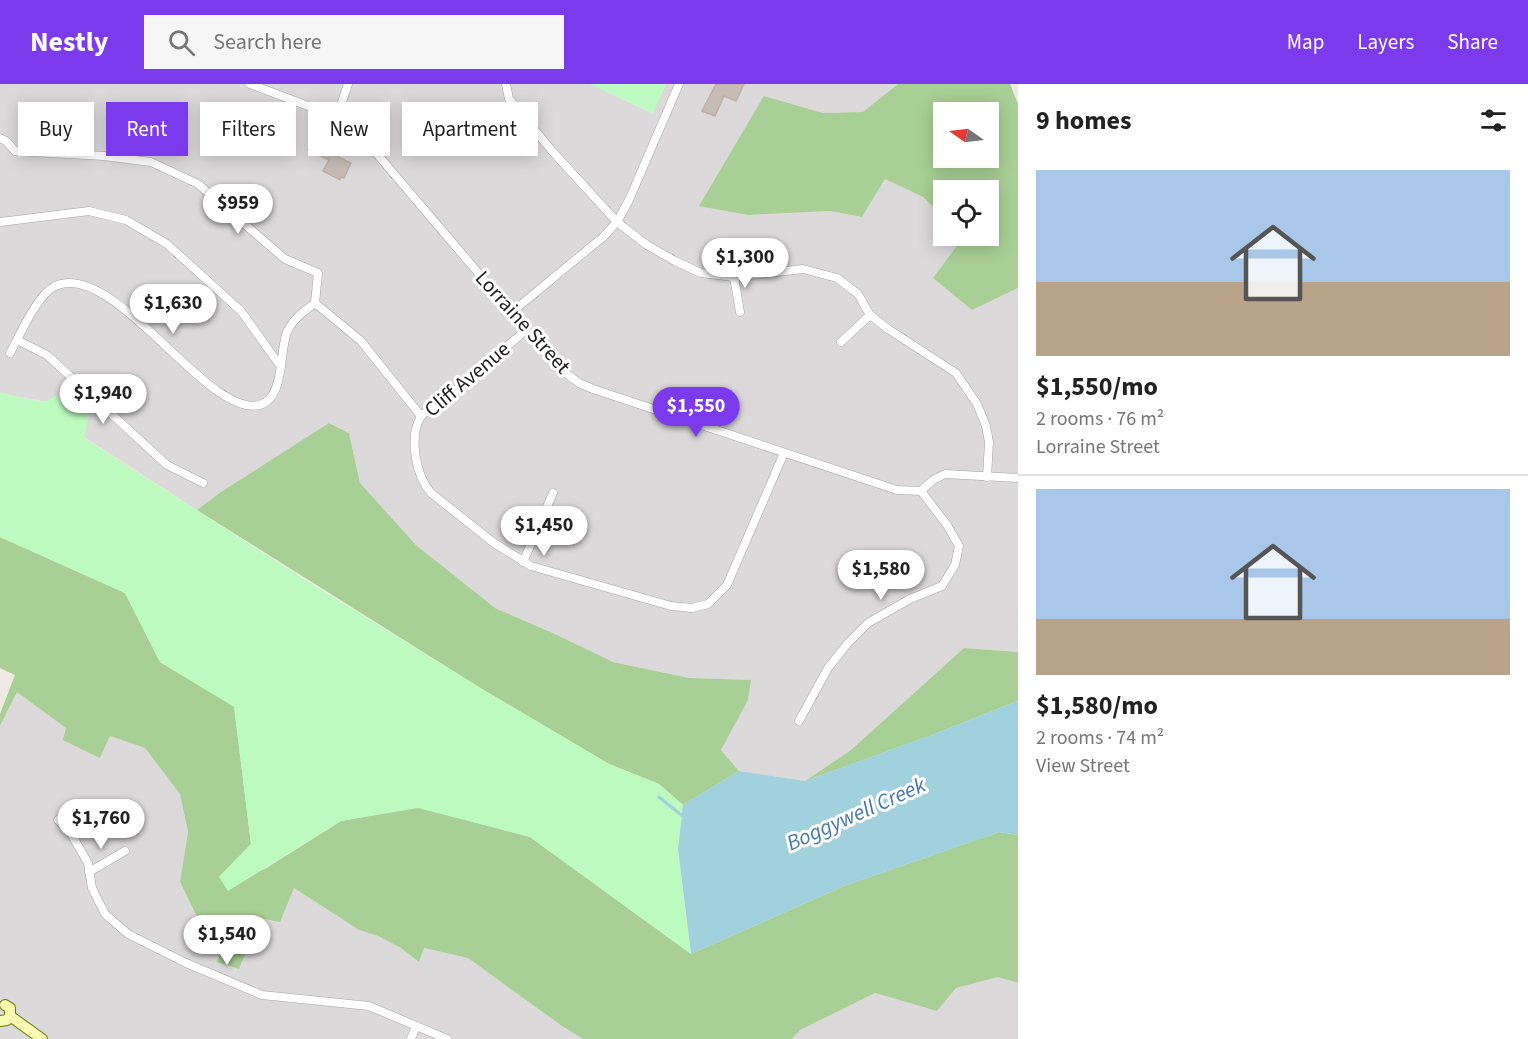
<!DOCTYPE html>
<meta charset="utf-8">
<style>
:root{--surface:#fff;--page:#f6f6f6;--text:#222;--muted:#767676;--line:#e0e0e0;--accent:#7c3aed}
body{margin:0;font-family:"Source Sans 3",sans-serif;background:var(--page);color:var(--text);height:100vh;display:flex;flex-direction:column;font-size:22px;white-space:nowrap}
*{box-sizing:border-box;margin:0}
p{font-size:20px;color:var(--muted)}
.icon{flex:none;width:33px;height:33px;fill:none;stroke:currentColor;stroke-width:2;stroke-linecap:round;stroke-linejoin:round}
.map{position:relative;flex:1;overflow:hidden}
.drawer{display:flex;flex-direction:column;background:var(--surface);width:510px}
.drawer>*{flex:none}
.hud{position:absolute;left:18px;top:18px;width:570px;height:54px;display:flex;gap:12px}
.needle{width:39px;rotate:284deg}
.fabs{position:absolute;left:933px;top:18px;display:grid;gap:12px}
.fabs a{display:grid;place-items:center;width:66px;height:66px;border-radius:0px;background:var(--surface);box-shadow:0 3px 15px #0003;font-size:30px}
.price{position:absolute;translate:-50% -51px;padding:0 14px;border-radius:21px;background:#fff;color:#222;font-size:20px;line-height:39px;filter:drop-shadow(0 2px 3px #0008)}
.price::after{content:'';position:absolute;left:50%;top:36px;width:18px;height:14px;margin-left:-9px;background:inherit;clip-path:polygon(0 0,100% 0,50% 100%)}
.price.active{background:var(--accent);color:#fff}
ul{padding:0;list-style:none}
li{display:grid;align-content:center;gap:12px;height:318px;padding:0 18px}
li+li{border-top:2px solid var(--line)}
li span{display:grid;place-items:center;height:186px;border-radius:0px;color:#555}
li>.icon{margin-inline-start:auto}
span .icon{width:108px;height:108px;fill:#fffc;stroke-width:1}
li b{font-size:26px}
h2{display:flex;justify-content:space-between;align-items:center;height:72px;padding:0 18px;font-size:26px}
.tag{padding:0 21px;border-radius:0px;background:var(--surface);box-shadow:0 3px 15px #0003;font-size:21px;line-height:54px}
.tag.active{background:var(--accent);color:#fff}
header{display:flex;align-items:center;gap:36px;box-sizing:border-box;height:84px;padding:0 30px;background:var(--accent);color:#fff}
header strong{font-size:28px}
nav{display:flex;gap:33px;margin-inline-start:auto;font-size:21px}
.search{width:420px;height:54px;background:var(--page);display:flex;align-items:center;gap:15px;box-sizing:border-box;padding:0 21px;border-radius:0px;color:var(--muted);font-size:22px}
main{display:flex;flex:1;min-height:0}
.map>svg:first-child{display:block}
.residential{fill:#dbd9d9}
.forest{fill:#a8cf95;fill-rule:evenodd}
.park{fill:#bdfac0}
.water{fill:#a1d1dd}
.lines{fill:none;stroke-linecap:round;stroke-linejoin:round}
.stream{stroke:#a1d1dd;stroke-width:3}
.building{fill:#c6bcb5;stroke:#c0b0a4;stroke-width:1.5}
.street-casing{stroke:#a4a4a4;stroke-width:9}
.secondary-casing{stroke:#6c7502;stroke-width:12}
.street{stroke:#fff;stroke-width:8}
.secondary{stroke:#f9fbb3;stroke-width:10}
.labels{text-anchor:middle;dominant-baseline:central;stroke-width:6;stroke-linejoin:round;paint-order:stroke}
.street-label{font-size:21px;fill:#1d1d1d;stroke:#fff}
.water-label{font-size:22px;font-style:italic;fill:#4478a6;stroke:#fff}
</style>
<header>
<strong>Nestly</strong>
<div class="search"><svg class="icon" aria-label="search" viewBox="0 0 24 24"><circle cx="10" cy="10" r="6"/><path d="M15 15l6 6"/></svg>Search here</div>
<nav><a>Map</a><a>Layers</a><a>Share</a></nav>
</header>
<main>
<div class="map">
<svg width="1018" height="955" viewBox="0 0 1018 955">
<rect width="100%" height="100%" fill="#eeeae2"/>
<g class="residential">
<polygon points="0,0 590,0 652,29 666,0 898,0 864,28 823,29 764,12 748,131 830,127 862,133 885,95 923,113 943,132 944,152 964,152 933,194 972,226 1018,204 1018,568 964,564 851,666 805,697 739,687 721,666 748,616 751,596 689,594 613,578 555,550 495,524 416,461 360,399 349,349 330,339 221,408 197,426 84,353 90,326 0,309"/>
<polygon points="17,608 67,644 100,674 110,652 145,664 180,710 188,748 180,799 199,837 229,847 217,878 239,885 260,834 294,804 359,846 378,852 401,864 419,877 423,864 468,874 562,942 583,955 0,955 0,642"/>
<polygon points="998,893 1018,899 1018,955 792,955 800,946 875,909 937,927 955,904"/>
</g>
<g class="forest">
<path d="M898,0H1010L1018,20V204L972,226L933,194L964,152H988V106H944L943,132L923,113L885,95L862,133L830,127L748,131L699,122L764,12L823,29L863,28ZM944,28H988V74H944Z"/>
<polygon points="329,339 349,349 360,399 416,461 495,524 555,550 613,578 689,594 751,596 748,616 721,666 739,687 683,721 659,700 609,680 482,605 197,426 221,408"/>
<polygon points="0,453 125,509 160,578 234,622 251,760 219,793 265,785 341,737 418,723 530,753 691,870 844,802 999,748 1018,751 1018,899 998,893 956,904 937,927 875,909 800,946 792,955 583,955 562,942 468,874 424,864 419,878 401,864 378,852 359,846 294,804 280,838 260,834 239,885 217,878 229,847 199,837 180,798 188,748 180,710 145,664 110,652 100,674 63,656 66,644 17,608 0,642 0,630 15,591 0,584"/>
<polygon points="964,564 1018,568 1018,617 932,651 805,697 851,666"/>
</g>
<g class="park">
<polygon points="590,0 666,0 653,29"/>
<polygon points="71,304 90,326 84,354 315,502 482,605 609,680 659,700 683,721 678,765 691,870 530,753 418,724 341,737 228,807 219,793 251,760 234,623 160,578 125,509 0,453 0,309 44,318"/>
</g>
<polygon class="water" points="1018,617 1018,751 999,748 844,802 691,870 678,765 683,721 739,687 805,697 932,651"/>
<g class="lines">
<polyline class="stream" points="659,713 685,734"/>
</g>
<g class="building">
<polygon points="716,0 744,0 736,17 724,12 715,32 702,27"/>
<polygon points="313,54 332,62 330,67 339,71 338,73 351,79 344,94 341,93 340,96 323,87 329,76 308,66"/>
</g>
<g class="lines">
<defs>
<g id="street">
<polyline points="250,0 337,33 360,50 560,285 579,299 593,305 897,406 921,407"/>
<polyline points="506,0 509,15 553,68 617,138 647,161 675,177 701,189 734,193 803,185 837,194 858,210 870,231 888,245 956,289 977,320 986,342 989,358 987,393"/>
<polyline points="337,33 348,0"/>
<polyline points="0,54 6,57 15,67 104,72 151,78 198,100 285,175 318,189 315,219 361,257 421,332"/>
<polyline points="0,138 89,127 126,136 167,160 241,227 281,283"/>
<polyline points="734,193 740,228"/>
<polyline points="512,228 603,153 617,138 629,116 679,0"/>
<path d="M526,246C498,270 470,294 442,318C435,323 424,327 420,334C409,355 416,392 431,409L494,459L531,482L671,522L692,524L708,520L727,501L784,369"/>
<polyline points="17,256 47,271 167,381 203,399"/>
<polyline points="841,258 870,231"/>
<path d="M10,269C20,251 37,211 55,202C114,175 207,334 259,321C285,315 279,268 287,248C293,235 304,227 315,219"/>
<polyline points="921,407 933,396 945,390 1018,394"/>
<polyline points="523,478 553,409"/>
<polyline points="799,637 828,584 848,559 868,539 910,515 942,502 955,481 959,462 947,441 921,407"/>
<polyline points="58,736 70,748 88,779 92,804 105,830 128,850 186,879 262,911 369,922 447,955"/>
<polyline points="89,788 125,767"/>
<polyline points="411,955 416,942"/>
</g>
<g id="secondary">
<polyline points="5,921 10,924 10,932"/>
<polyline points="10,932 42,955"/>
<polyline points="0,937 7,936 10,932"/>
</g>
</defs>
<use href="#street" class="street-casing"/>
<use href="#secondary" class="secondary-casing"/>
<use href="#street" class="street"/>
<use href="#secondary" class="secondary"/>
</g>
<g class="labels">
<g class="street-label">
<text transform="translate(523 238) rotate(48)">Lorraine Street</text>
<text transform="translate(467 295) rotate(-40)">Cliff Avenue</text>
</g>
<g class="water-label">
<text transform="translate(856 730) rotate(-24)">Boggywell Creek</text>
</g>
</g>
</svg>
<div class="fabs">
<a><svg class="needle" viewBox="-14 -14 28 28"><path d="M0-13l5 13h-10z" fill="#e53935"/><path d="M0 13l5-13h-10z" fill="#767676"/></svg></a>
<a><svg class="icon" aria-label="locate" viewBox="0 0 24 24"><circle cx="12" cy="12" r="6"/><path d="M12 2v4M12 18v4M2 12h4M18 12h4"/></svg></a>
</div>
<b class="price" style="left:238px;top:151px">$959</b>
<b class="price" style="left:745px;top:205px">$1,300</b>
<b class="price" style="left:173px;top:251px">$1,630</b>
<b class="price" style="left:103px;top:341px">$1,940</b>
<b class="price active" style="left:696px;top:354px">$1,550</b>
<b class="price" style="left:544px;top:473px">$1,450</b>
<b class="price" style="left:881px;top:517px">$1,580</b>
<b class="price" style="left:101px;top:766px">$1,760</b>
<b class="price" style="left:227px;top:882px">$1,540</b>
<div class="hud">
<a class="tag">Buy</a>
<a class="tag active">Rent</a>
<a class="tag">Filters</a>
<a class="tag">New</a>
<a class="tag">Apartment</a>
</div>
</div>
<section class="drawer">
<h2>9 homes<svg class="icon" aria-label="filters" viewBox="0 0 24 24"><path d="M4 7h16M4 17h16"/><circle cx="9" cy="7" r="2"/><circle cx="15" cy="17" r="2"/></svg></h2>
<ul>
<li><span style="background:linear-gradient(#a9c7e8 60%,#b9a48a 0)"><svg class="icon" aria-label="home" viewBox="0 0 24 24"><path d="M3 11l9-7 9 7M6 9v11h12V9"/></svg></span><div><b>$1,550/mo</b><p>2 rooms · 76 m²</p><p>Lorraine Street</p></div></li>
<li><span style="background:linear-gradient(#a9c7e8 70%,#b9a48a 0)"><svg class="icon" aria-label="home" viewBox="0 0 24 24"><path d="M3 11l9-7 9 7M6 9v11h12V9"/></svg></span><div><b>$1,580/mo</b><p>2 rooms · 74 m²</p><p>View Street</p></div></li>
</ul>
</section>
</main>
